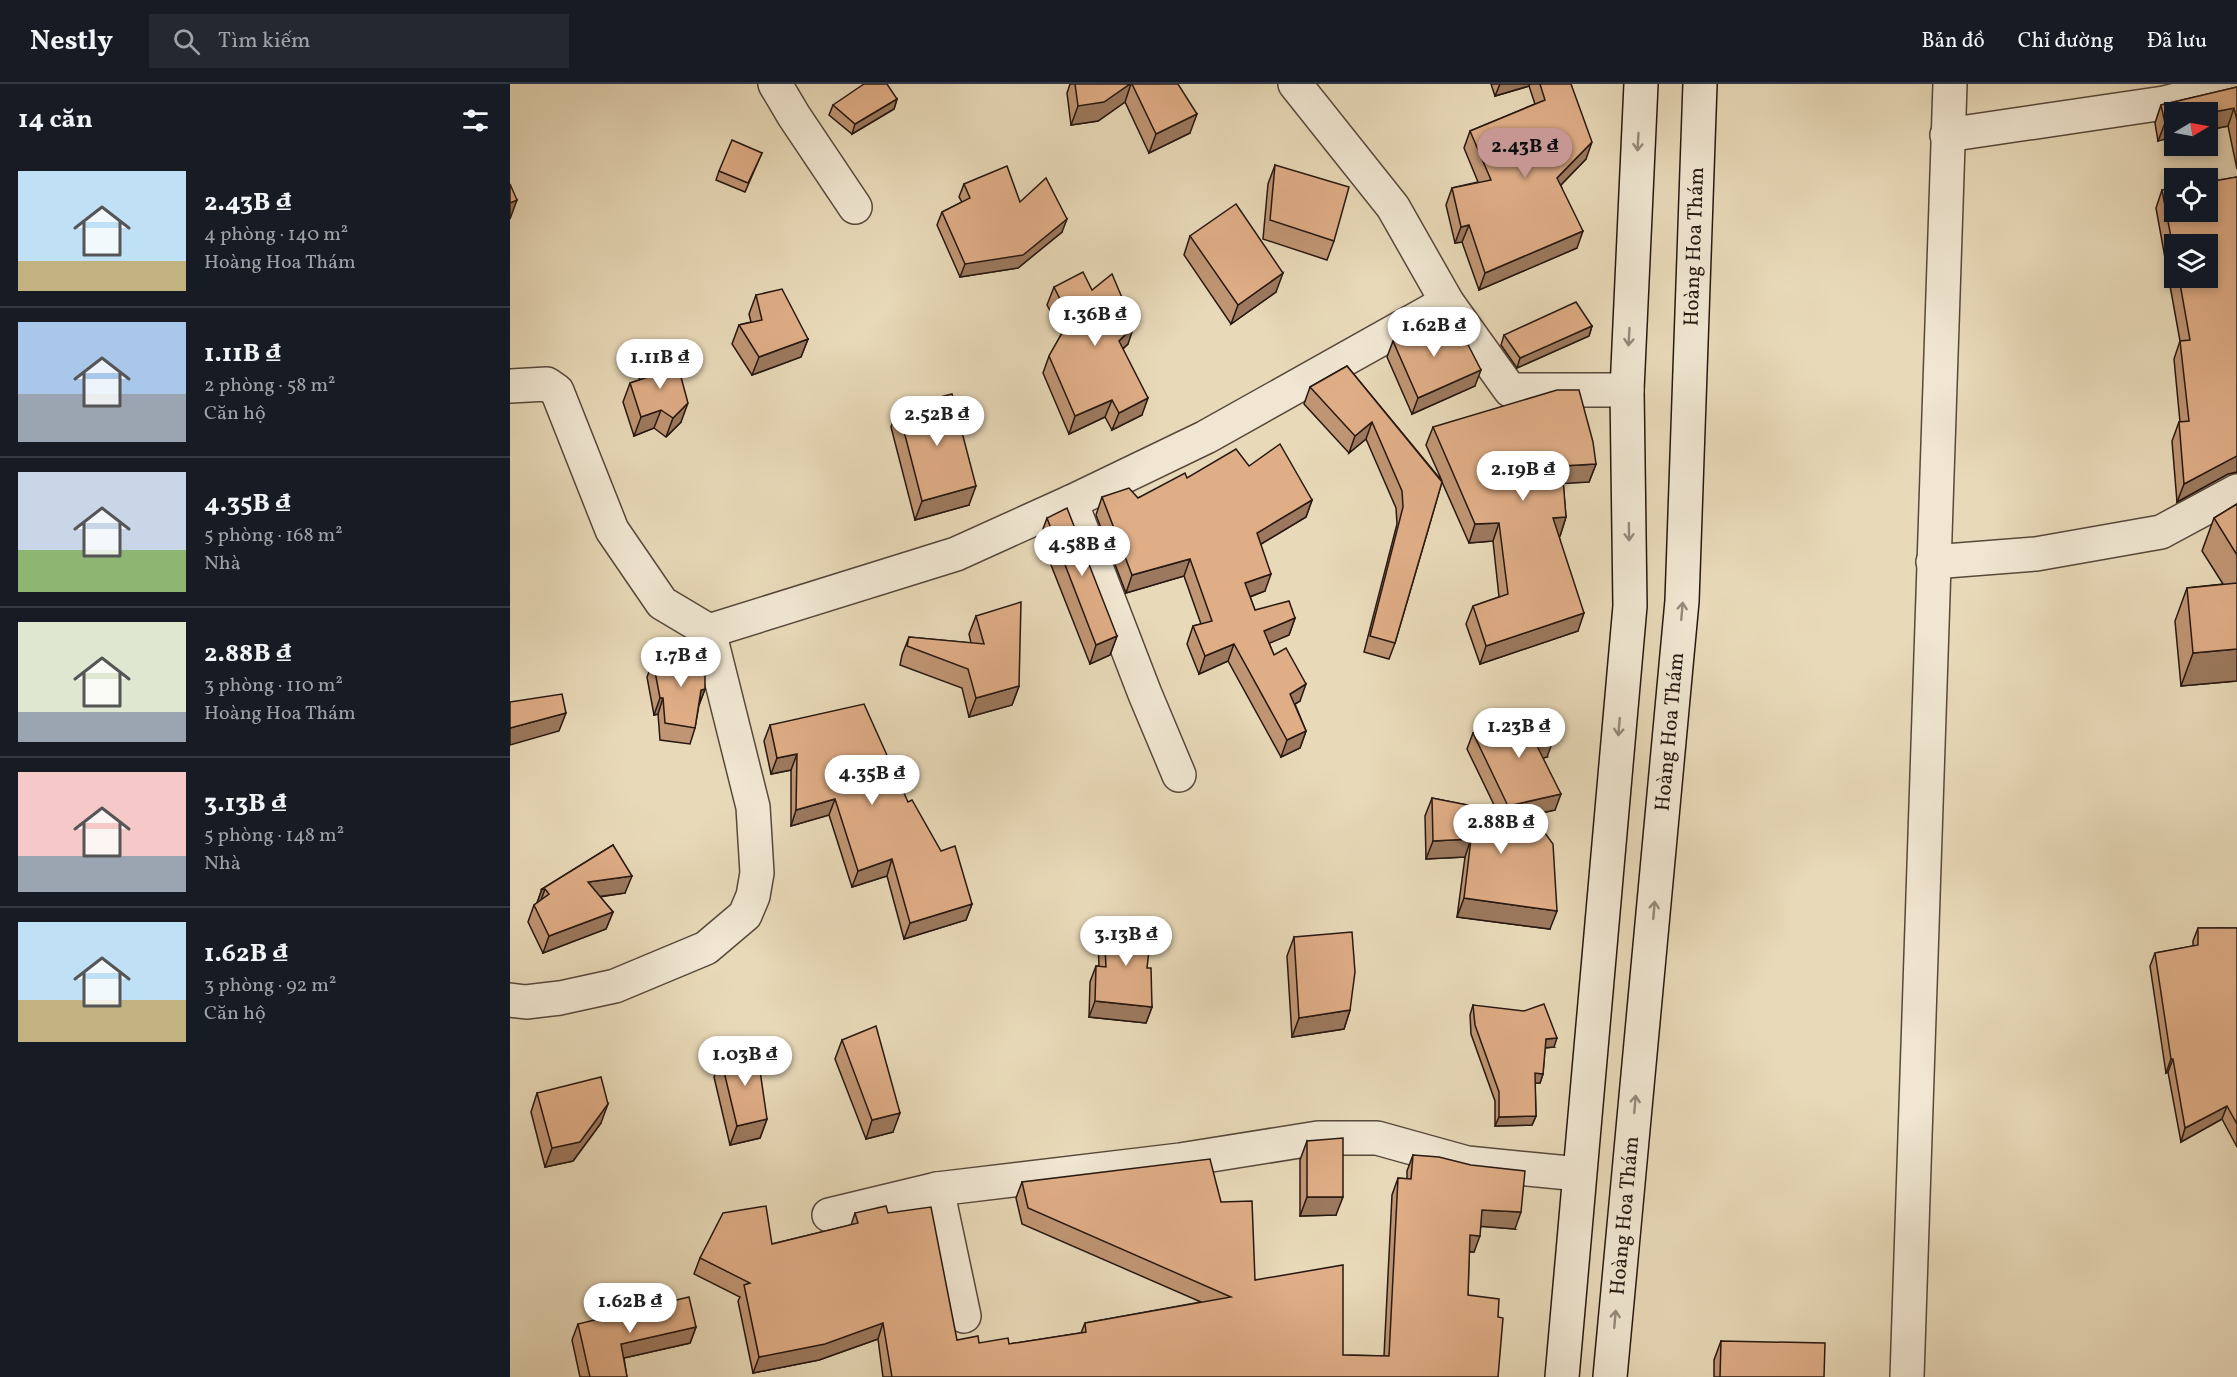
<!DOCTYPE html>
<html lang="vi">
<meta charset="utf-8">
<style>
:root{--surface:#171b24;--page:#242831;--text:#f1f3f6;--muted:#9ea1a6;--line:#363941;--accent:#c59692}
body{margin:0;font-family:Vollkorn,serif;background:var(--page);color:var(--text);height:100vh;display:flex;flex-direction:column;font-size:22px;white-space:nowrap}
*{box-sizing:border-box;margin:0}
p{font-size:20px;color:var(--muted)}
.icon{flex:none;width:33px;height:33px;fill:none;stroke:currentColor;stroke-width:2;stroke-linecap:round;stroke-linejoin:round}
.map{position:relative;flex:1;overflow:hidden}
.panel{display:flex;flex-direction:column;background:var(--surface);width:510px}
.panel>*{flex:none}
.needle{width:39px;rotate:80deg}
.controls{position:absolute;left:1654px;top:18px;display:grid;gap:12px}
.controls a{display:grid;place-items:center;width:54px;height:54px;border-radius:0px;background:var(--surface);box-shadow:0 3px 9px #0003;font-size:30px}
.price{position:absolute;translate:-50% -51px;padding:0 14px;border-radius:21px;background:#fff;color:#222;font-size:20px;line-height:39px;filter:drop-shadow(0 2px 3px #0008)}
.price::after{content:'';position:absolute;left:50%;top:36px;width:18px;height:14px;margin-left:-9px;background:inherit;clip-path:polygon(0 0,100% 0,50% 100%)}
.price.current{background:var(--accent);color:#111}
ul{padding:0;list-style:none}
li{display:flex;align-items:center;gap:18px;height:150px;padding:0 18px}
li+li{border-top:2px solid var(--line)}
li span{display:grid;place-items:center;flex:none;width:168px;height:120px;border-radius:0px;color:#555}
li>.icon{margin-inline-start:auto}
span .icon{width:72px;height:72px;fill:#fffc;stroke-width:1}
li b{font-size:26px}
h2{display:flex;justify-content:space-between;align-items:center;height:72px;padding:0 18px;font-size:26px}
header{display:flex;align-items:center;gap:36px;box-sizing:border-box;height:84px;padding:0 30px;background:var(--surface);border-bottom:2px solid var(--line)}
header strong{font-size:28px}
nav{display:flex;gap:33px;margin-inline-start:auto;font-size:21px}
.search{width:420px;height:54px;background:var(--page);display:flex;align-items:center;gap:15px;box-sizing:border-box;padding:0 21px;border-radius:0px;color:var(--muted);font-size:22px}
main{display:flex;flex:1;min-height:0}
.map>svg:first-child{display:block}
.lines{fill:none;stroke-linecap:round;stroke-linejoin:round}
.street-casing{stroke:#57483b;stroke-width:36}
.secondary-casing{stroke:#271811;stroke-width:36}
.street{stroke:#f0e6d1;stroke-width:33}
.secondary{stroke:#f0e6d1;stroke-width:33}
.wall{fill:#c09573;stroke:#271811;stroke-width:1.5;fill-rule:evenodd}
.shaded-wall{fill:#9c795e;stroke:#271811;stroke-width:1.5}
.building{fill:#dfad86;stroke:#271811;stroke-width:1.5}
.oneway{stroke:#96897b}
.labels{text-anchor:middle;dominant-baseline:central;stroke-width:4.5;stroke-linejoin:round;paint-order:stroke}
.street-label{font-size:21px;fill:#271811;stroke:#f0e6d1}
</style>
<header>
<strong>Nestly</strong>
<div class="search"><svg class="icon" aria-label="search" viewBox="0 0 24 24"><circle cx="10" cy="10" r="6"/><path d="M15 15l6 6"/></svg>Tìm kiếm</div>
<nav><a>Bản đồ</a><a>Chỉ đường</a><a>Đã lưu</a></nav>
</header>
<main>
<section class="panel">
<h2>14 căn<svg class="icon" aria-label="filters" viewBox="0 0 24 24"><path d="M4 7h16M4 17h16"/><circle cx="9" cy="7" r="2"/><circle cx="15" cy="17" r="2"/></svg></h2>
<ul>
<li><span style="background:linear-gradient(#bfe0f5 75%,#c2b280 0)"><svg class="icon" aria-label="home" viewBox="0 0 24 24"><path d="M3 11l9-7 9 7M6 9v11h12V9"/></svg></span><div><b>2.43B ₫</b><p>4 phòng · 140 m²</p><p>Hoàng Hoa Thám</p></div></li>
<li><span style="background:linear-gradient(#a9c7e8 60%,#9aa5b1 0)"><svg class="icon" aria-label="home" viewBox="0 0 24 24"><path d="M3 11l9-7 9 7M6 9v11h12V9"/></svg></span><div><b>1.11B ₫</b><p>2 phòng · 58 m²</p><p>Căn hộ</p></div></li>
<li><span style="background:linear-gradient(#c9d6e8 65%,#8fb573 0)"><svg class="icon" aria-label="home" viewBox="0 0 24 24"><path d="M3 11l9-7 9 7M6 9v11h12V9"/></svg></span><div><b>4.35B ₫</b><p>5 phòng · 168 m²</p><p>Nhà</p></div></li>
<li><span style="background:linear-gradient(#dfe7d0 75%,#9aa5b1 0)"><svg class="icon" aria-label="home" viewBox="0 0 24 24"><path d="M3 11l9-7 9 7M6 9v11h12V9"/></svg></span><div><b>2.88B ₫</b><p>3 phòng · 110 m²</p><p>Hoàng Hoa Thám</p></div></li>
<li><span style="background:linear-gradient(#f6c9c9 70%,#9aa5b1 0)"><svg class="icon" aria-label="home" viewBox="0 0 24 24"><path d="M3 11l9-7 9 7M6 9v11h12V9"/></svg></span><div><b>3.13B ₫</b><p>5 phòng · 148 m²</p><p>Nhà</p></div></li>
<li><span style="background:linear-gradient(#bfe0f5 65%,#c2b280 0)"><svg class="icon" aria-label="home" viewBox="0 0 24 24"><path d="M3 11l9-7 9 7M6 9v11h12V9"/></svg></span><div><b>1.62B ₫</b><p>3 phòng · 92 m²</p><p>Căn hộ</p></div></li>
</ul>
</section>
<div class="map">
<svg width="1727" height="1293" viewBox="0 0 1727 1293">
<rect width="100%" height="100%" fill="#e8d9b8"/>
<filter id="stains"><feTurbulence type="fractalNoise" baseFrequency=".00333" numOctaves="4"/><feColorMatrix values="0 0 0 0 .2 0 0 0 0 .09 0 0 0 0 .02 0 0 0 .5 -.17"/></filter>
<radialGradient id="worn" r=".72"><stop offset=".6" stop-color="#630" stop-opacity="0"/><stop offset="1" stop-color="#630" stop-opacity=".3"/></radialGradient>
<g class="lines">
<defs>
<g id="street">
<polyline points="265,0 284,32 345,123"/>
<polyline points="785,0 883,123 937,218 1000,306 1117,306"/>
<polyline points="1437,51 1654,19 1727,1"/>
<polyline points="0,302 37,300 47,307 102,446 152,519 199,547 446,470 561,418 696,353 937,218"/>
<polyline points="561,418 635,610 669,691"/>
<polyline points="1423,478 1526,470 1651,448 1727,407"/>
<polyline points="0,916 16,918 50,914 105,902 196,864 235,831 243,812 247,789 243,723 199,547"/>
<polyline points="427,1105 454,1232"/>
<polyline points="319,1131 427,1105 670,1076 808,1054 867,1054 957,1079 1069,1090"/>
<polyline points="1397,1293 1440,0"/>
</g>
<g id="secondary">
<polyline points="1052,1293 1120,522 1117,306 1131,0"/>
<path id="s1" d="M1100,1293L1172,517L1190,0"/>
</g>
</defs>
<use href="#street" class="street-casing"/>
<use href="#secondary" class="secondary-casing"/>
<use href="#street" class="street"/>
<use href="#secondary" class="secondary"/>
</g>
<g class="wall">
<polygon points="560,0 668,0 680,49 639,69 615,18 588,37 561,41 557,9"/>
<polygon points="981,0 1061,0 1076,75 1051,101 1067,164 969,206 952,158 945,159 936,121 942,104 968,98 954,64 960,47 1025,20 1019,2 985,12"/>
<polygon points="1727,3 1727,85 1718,42 1698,46 1698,28 1648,57 1645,39 1651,21"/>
<polygon points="387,15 384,25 342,50 319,31 323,21"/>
<polygon points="252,69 235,108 206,96 209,87"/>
<polygon points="765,81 824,157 817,176 753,155 758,100"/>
<path d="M1727,93V388L1718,390L1667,418L1662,357L1669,338H1670L1664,275L1670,257L1646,124L1652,106ZM1665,160L1698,194H1665Z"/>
<polygon points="454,100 510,118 552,148 508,184 450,193 427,141 432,128 452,118 449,113"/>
<polygon points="680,152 766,208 721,240 674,171"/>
<polygon points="544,203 582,206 618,260 613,265 632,331 602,346 595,333 559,350 533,289 539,272 552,249 537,221"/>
<polygon points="246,211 298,255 291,273 242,291 222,260 229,241 241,238 239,230"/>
<polygon points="1082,242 1079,252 1007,284 991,261 994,251"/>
<polygon points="883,257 940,261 965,302 902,330 877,273"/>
<polygon points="136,275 171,338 156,353 144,344 124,352 113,318 120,299 130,296 129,294"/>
<polygon points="837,282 932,397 916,361 923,343 1086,380 1079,398 1053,399 1056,433 1050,452 1049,452 1068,547 970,580 956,540 963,522 989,513 983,457 959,459 932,398 885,559 879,575 854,568 887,440 886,424 856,355 839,369 794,320 800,303"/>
<polygon points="388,324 459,421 405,436 381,343"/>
<polygon points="739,382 802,416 796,433 751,460 755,507 740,513 745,526 785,534 779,551 759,559 764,571 790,617 785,620 796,647 790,664 771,673 718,577 689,590 677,560 683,542 691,540 674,492 616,509 586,431 592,413 628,414 677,394"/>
<polygon points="1727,420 1727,597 1671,602 1665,537 1677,504 1713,500 1692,467 1704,434"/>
<polygon points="537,434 607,552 600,571 580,580 530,453"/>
<polygon points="466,532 509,602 502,621 459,633 452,604 390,581 392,571 399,553 461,559 459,550"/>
<polygon points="143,577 195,605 189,621 185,644 180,660 150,656 148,630 144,631 137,593"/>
<polygon points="260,641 398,718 462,820 456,836 394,855 377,792 342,803 319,731 281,742 281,686 261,690 254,657"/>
<polygon points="963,649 1037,673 1033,674 1045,726 1015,733 1040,845 947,833 955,773 916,775 915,732 922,714 987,727 957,665"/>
<polygon points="103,761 115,809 90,813 103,828 96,845 33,869 18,838 24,821 27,819 32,805"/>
<polygon points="594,842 637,884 642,923 636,939 579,933 580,898 586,882 589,882 588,858"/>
<polygon points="1688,844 1727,844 1727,1063 1712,1035 1671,1058 1658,988 1656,989 1640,882 1645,869 1683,862 1683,857"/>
<polygon points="784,853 840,926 834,945 782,953 777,872"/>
<polygon points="963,921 1044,963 1035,964 1033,990 1030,999 1025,999 1026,1032 1022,1041 985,1042 985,1017 961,950 960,931"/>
<polygon points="332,956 383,1048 356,1055 325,975"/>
<polygon points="211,975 257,1035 250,1054 220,1061 204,993"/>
<polygon points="27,1009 91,1039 63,1077 35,1083 21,1028"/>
<polygon points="797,1057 826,1131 790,1132 790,1076"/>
<polygon points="903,1071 1005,1145 971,1142 964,1168 959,1168 958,1211 988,1233 988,1293 373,1293 368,1255 309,1276 243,1289 228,1217 230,1213 184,1190 190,1174 262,1160 341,1141 345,1129 378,1129 447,1256 469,1259 499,1260 571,1249 575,1239 691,1218 512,1140 506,1114 512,1098 711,1118 745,1196 833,1271 874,1272 882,1111 888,1094 897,1095 897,1087"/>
<polygon points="68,1240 186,1243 180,1259 114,1274 117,1293 70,1293 62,1256"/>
<polygon points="1211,1257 1314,1293 1204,1293 1204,1276"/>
</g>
<g class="shaded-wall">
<polygon points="621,0 615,18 588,37 561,41 568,22"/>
<polygon points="990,0 1020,0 1019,2 985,12"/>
<polygon points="387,15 384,25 342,50 345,40"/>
<polygon points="1724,24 1718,42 1698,46 1698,29"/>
<polygon points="687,30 680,49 639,69 646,50"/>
<polygon points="1665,36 1665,53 1648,57 1655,39"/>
<polygon points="1082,58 1076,75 1041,111 1047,94"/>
<polygon points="7,116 0,135 0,119"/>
<polygon points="557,135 552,148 508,184 450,193 455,180"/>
<polygon points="959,141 952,158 945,159 951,143"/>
<polygon points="1073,147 1067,164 969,206 975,189"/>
<polygon points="773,189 766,208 721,240 728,221"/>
<polygon points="624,242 618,260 602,274 609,257"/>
<polygon points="1082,242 1079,252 1007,284 1010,274"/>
<polygon points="298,255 291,273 242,291 249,273"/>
<polygon points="971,286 965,302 902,330 908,314"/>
<polygon points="638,314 632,331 602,346 609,329"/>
<polygon points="602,316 595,333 559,350 565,332"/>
<polygon points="178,319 171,338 156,353 163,334"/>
<polygon points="151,326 144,344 124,352 131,333"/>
<polygon points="862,338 856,355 839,369 845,352"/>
<polygon points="1725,372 1727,372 1727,388 1718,390 1667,418 1674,400"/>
<polygon points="1086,380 1079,398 1045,400 1052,382"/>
<polygon points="466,402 459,421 405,436 412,417"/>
<polygon points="802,416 796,433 741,466 747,449"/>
<polygon points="1056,433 1050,452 1036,453 1043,434"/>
<polygon points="989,439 983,457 959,459 965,440"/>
<polygon points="680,475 674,492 616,509 622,491"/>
<polygon points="761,490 755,507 728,517 735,499"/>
<polygon points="1074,529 1068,547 970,580 976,562"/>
<polygon points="785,534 779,551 748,564 754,547"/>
<polygon points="607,552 600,571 580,580 586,561"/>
<polygon points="724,560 718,577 689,590 695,572"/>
<polygon points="1727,565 1727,597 1671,602 1683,569"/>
<polygon points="796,600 790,617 774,627 780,610"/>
<polygon points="509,602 502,621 459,633 466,614"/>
<polygon points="195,605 189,621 191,606"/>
<polygon points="150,614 153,614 148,630 144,631"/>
<polygon points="56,629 49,647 0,661 0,644"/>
<polygon points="796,647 790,664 771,673 777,656"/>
<polygon points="1043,657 1037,673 1021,678 1027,662"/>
<polygon points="287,670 281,686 261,690 267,674"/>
<polygon points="1051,710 1045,726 992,737 998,722"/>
<polygon points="325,715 319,731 281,742 286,726"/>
<polygon points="961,755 955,773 916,775 923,757"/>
<polygon points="382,775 377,792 342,803 348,787"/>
<polygon points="122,792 115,809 71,815 78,798"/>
<polygon points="32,805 35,805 29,822 26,822"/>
<polygon points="954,814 1047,827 1040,845 947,833"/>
<polygon points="462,820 456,836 394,855 400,839"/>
<polygon points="103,828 96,845 33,869 39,852"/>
<polygon points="585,917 642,923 636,939 579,933"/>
<polygon points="840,926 834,945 782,953 789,934"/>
<polygon points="1047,954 1044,963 1033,964 1036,955"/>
<polygon points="1661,975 1663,975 1658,988 1656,989"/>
<polygon points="1025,989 1033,990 1030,999 1021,999"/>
<polygon points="98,1020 91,1039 63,1077 35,1083 42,1064"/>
<polygon points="1717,1022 1712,1035 1671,1058 1675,1044"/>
<polygon points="390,1029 383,1048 356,1055 362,1036"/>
<polygon points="1026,1032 1022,1041 985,1042 989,1033"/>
<polygon points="257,1035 250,1054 220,1061 227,1042"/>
<polygon points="797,1113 833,1113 826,1131 790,1132"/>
<polygon points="972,1126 1011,1128 1005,1145 966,1142"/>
<polygon points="960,1151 970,1152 964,1168 954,1167"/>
<polygon points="373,1239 368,1255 309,1276 243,1289 249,1273"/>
<polygon points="186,1243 180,1259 105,1276 111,1260"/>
</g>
<g class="building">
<polygon points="354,0 377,0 387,15 345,40 323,21"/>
<polygon points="565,0 620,0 594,18 568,22"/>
<polygon points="622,0 668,0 687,30 646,50"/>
<polygon points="1030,0 1061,0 1082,58 1047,94 1073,147 975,189 959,141 951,143 942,104 981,96 960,47 1035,16"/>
<polygon points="1727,3 1727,36 1724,24 1698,29 1698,28 1665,28 1665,36 1655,39 1651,21"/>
<polygon points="222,56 252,69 238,99 209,87"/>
<polygon points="765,81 839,103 824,157 760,136"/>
<polygon points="497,82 510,118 536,94 557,135 513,171 455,180 432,128 460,114 454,100"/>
<polygon points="1727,93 1727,372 1674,400 1669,338 1679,337 1670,257 1680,256 1669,194 1698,194 1698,160 1665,160 1665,174 1652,106 1665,104 1665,128 1698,128 1698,98"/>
<polygon points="0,100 7,116 0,119"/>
<polygon points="726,120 773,189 728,221 680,152"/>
<polygon points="573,188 582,206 602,190 624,242 609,257 638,314 609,329 602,316 565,332 539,272 560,235 544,203"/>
<polygon points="272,205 298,255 249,273 229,241 252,236 246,211"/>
<polygon points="1066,218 1082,242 1010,274 994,251"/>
<polygon points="927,232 940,261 954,253 971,286 908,314 883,257"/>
<polygon points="136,275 168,282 178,319 163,334 151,326 131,333 120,299 141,292"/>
<polygon points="837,282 932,398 885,559 860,552 893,423 892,407 862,338 845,352 800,303"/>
<polygon points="1047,306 1069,306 1083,358 1086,380 1052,382 1056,433 1043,434 1074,529 976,562 963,522 998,510 989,439 965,440 923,343"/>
<polygon points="442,310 466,402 412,417 388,324"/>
<polygon points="770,360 802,416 747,449 761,490 735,499 745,526 779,517 785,534 754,547 764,571 776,564 796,600 780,610 796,647 777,656 724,560 695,572 683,542 702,537 680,475 622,491 592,413 619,404 628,414 675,389 677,394 726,365 739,382"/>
<polygon points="1727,420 1727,471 1704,434"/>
<polygon points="557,424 607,552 586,561 537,434"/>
<polygon points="1727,499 1727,565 1683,569 1677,504"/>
<polygon points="511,518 509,602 466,614 458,585 397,562 399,553 474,560 466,532"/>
<polygon points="195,569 195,605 191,606 185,644 155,639 153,614 150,614 143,577"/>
<polygon points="52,610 56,629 0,644 0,618"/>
<polygon points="354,620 398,718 402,716 431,767 445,762 462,820 400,839 382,775 348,787 325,715 286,726 287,670 267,674 260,641"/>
<polygon points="1035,629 1043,657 1027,662 1051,710 998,722 963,649"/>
<polygon points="922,714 1024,734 1043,760 1047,827 954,814 961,755 923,757"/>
<polygon points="103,761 122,792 78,798 103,828 39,852 24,821 39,810 35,805 32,805"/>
<polygon points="642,840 637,884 641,884 642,923 585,917 586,882 596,883 594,842"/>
<polygon points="1688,844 1727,844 1727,1040 1717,1022 1675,1044 1663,975 1661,975 1645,869 1688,861"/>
<polygon points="842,848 845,888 840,926 789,934 784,853"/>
<polygon points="1034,920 1047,954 1036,955 1033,990 1025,989 1026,1032 989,1033 989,1008 965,941 963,921 1014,927"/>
<polygon points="366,942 390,1029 362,1036 332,956"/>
<polygon points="247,966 257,1035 227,1042 211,975"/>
<polygon points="91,993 98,1020 70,1058 42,1064 27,1009"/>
<polygon points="833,1054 833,1113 797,1113 797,1057"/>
<polygon points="903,1071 929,1073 961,1081 1015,1087 1011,1128 972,1126 970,1152 960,1151 958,1211 989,1215 988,1233 993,1234 988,1293 382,1293 373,1239 315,1260 249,1273 234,1201 240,1199 190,1174 213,1129 256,1122 262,1160 348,1139 345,1129 376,1122 378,1129 421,1123 447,1256 468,1252 469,1259 498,1254 499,1260 576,1248 575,1239 721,1213 518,1124 512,1098 700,1075 711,1118 742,1117 745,1196 833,1181 833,1271 879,1272 888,1094 901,1095"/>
<polygon points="179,1213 186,1243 111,1260 117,1293 80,1293 68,1240"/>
<polygon points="1211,1257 1315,1259 1314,1293 1210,1293"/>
</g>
<defs><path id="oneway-shaft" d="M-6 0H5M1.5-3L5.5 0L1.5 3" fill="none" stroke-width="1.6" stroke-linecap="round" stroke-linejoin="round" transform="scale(1.5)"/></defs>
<g class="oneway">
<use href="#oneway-shaft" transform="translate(1128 58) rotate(93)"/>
<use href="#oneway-shaft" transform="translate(1119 253) rotate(93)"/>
<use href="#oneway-shaft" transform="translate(1119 448) rotate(89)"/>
<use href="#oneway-shaft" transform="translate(1172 527) rotate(-85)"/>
<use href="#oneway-shaft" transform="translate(1109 643) rotate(95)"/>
<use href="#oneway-shaft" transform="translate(1144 826) rotate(-85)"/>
<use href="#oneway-shaft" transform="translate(1125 1020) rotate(-85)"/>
<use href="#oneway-shaft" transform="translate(1105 1235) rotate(-85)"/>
</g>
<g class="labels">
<g class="street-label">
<text stroke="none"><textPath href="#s1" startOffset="1134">Hoàng Hoa Thám</textPath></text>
<text stroke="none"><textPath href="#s1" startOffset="648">Hoàng Hoa Thám</textPath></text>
<text stroke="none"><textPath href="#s1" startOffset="162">Hoàng Hoa Thám</textPath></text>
</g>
</g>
<rect width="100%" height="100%" filter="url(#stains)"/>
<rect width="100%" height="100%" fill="url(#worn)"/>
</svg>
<div class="controls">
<a><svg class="needle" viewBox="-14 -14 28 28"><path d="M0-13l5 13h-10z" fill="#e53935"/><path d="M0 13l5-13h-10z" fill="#9ea1a6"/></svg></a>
<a><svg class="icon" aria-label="locate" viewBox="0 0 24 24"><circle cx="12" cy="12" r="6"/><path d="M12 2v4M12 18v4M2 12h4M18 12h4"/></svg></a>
<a><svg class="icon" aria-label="layers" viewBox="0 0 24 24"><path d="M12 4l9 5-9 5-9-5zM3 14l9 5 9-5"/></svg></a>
</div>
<b class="price current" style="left:1015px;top:95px">2.43B ₫</b>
<b class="price" style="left:585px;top:263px">1.36B ₫</b>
<b class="price" style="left:924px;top:274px">1.62B ₫</b>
<b class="price" style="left:150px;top:306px">1.11B ₫</b>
<b class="price" style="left:427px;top:363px">2.52B ₫</b>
<b class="price" style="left:1013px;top:418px">2.19B ₫</b>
<b class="price" style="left:572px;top:493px">4.58B ₫</b>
<b class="price" style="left:171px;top:604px">1.7B ₫</b>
<b class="price" style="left:1009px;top:675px">1.23B ₫</b>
<b class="price" style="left:362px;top:722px">4.35B ₫</b>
<b class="price" style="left:991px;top:771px">2.88B ₫</b>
<b class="price" style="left:616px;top:883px">3.13B ₫</b>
<b class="price" style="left:235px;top:1003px">1.03B ₫</b>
<b class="price" style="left:120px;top:1250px">1.62B ₫</b>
</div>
</main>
